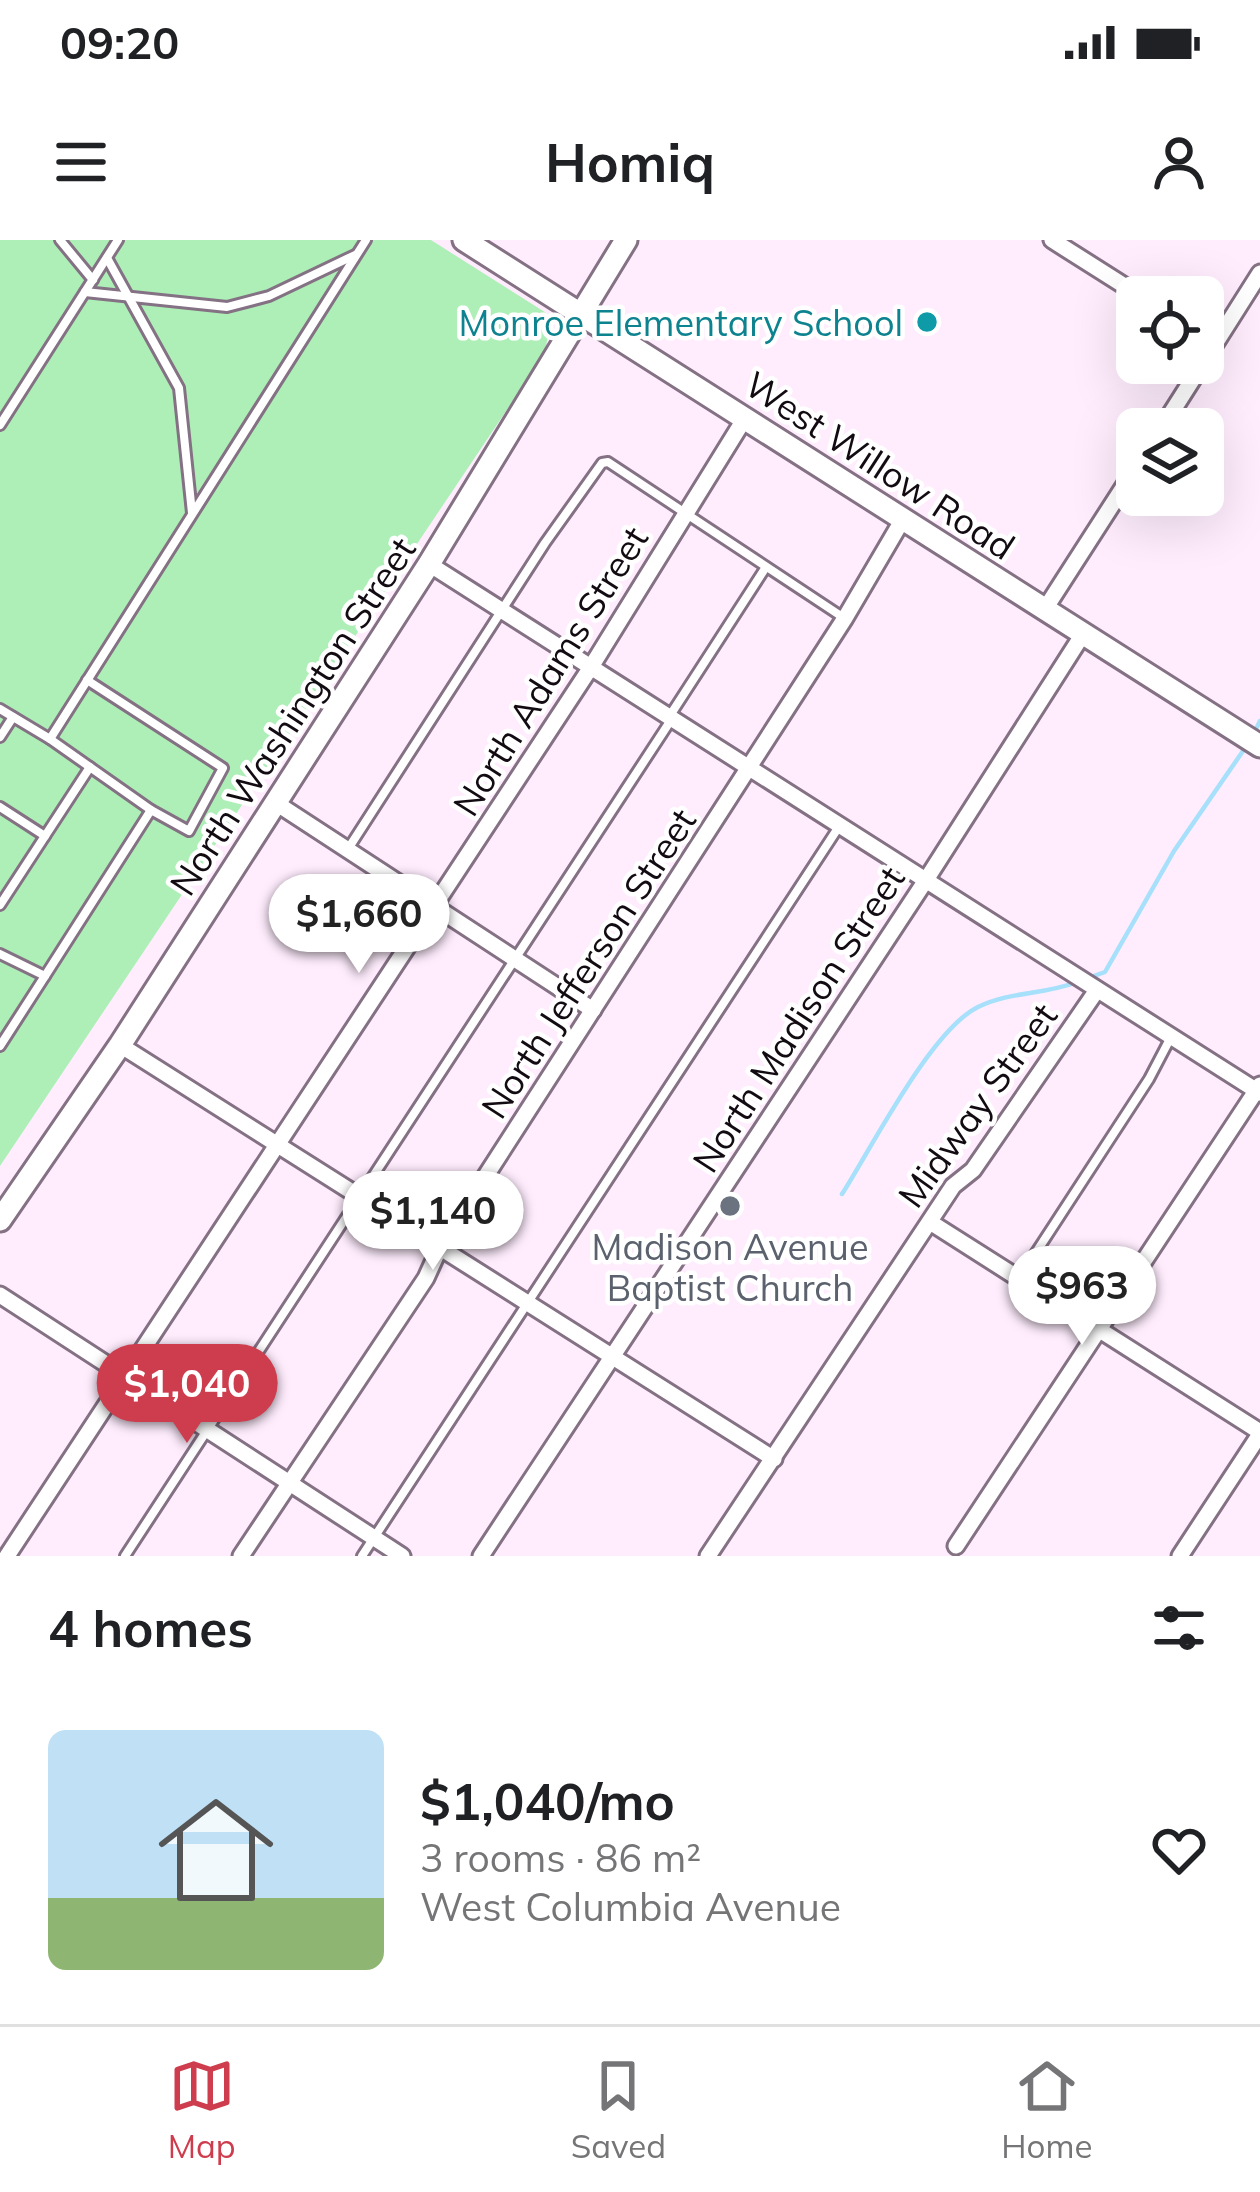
<!DOCTYPE html>
<meta charset="utf-8">
<style>
:root{--surface:#fff;--page:#f2f2f2;--text:#202124;--muted:#757577;--line:#e0e0e0;--accent:#ce3d4d}
body{margin:0;font-family:Mulish,sans-serif;background:var(--page);color:var(--text);height:100vh;display:flex;flex-direction:column;font-size:45px;white-space:nowrap}
*{box-sizing:border-box;margin:0}
p{font-size:39px;color:var(--muted)}
.icon{flex:none;width:66px;height:66px;fill:none;stroke:currentColor;stroke-width:2;stroke-linecap:round;stroke-linejoin:round}
.map{position:relative;height:1316px;overflow:hidden}
.details{display:flex;flex-direction:column;background:var(--surface);flex:1}
.details>*{flex:none}
.buttons{position:absolute;left:1116px;top:36px;display:grid;gap:24px}
.buttons a{display:grid;place-items:center;width:108px;height:108px;border-radius:18px;background:var(--surface);box-shadow:0 12px 48px #0002;font-size:60px}
.price{position:absolute;translate:-50% -102px;padding:0 27px;border-radius:42px;background:#fff;color:#222;font-size:39px;line-height:78px;filter:drop-shadow(0 3px 6px #0008)}
.price::after{content:'';position:absolute;left:50%;top:72px;width:36px;height:27px;margin-left:-18px;background:inherit;clip-path:polygon(0 0,100% 0,50% 100%)}
.price.on{background:var(--accent);color:#fff}
ul{padding:0;list-style:none}
li{display:flex;align-items:center;gap:36px;height:300px;padding:0 48px}
li span{display:grid;place-items:center;flex:none;width:336px;height:240px;border-radius:18px;color:#555}
li>.icon{margin-inline-start:auto}
span .icon{width:144px;height:144px;fill:#fffc;stroke-width:1}
li b{font-size:51px}
h2{display:flex;justify-content:space-between;align-items:center;height:144px;padding:0 48px;font-size:51px}
.status{display:flex;justify-content:space-between;align-items:center;height:84px;padding:0 60px;background:var(--surface);direction:ltr}
.status svg{height:33px;fill:currentColor}
header{display:flex;justify-content:space-between;align-items:center;height:156px;padding:0 48px;background:var(--surface);font-size:54px;font-weight:700}
.tabs{display:flex;justify-content:space-around;align-items:center;height:168px;border-top:3px solid var(--line);background:var(--surface);font-size:33px;color:var(--muted)}
.tabs a{display:grid;justify-items:center;gap:6px}
.tabs .on{color:var(--accent)}
.map>svg:first-child{display:block}
.green{fill:#aeefb7}
.lines{fill:none;stroke-linecap:round;stroke-linejoin:round}
.stream{stroke:#a6e0fa;stroke-width:4.5}
.service-casing{stroke:#847184;stroke-width:14}
.minor-casing{stroke:#847184;stroke-width:21}
.tertiary-casing{stroke:#847184;stroke-width:27}
.secondary-casing{stroke:#847184;stroke-width:27}
.service{stroke:#fff;stroke-width:8}
.minor{stroke:#fff;stroke-width:15}
.tertiary{stroke:#fff;stroke-width:21}
.secondary{stroke:#fff;stroke-width:21}
.culture-dot{fill:#0f9aa8;stroke:#fff;stroke-width:4.5}
.worship-dot{fill:#6b7280;stroke:#fff;stroke-width:4.5}
.labels{text-anchor:middle;dominant-baseline:central;stroke-width:9;stroke-linejoin:round;paint-order:stroke}
.culture-label{font-size:36px;fill:#0d838f;stroke:#fff;text-anchor:end}
.street-label{font-size:36px;fill:#120b12;stroke:#fff}
.worship-label{font-size:36px;fill:#5b616d;stroke:#fff}
</style>
<div class="status"><b>09:20</b><svg viewBox="0 0 49 12"><path d="M0 12V9h3v3zM5 12V6h3v6zM10 12V3h3v9zM15 12V0h3v12zM26 1h20v11H26zM47 4h2v5h-2z"/></svg></div>
<header><svg class="icon" aria-label="menu" viewBox="0 0 24 24"><path d="M4 6h16M4 12h16M4 18h16"/></svg>Homiq<svg class="icon" aria-label="person" viewBox="0 0 24 24"><circle cx="12" cy="8" r="4"/><path d="M4 21q1-7 8-7t8 7"/></svg></header>
<div class="map">
<svg width="1260" height="1316" viewBox="0 0 1260 1316">
<rect width="100%" height="100%" fill="#ffedfe"/>
<polygon class="green" points="0,0 431,0 551,76 545,113 0,926"/>
<g class="lines">
<g class="stream">
<polyline points="1256,489 1260,481"/>
<polyline points="1088,738 1105,732 1174,611 1243,511"/>
<path d="M842,954C872,907 931,790 978,767C1011,751 1044,755 1077,742"/>
</g>
<defs>
<g id="service">
<polyline points="60,0 93,40"/>
<polyline points="107,18 179,148 192,273"/>
<polyline points="85,52 227,67 269,56 355,15"/>
<polyline points="0,185 118,0"/>
<polyline points="0,469 50,499 366,0"/>
<polyline points="669,477 766,327"/>
<polyline points="0,497 13,477"/>
<polyline points="50,499 151,570"/>
<polyline points="0,567 45,596"/>
<polyline points="348,609 545,303 602,223 608,222 844,378"/>
<polyline points="0,665 90,527"/>
<polyline points="0,714 45,736 0,806"/>
<polyline points="45,736 151,570 189,591 223,528 87,440"/>
<polyline points="1020,1037 1149,839 1171,797"/>
<polyline points="125,1316 671,480"/>
<polyline points="362,1316 840,585"/>
</g>
<g id="minor">
<polyline points="1052,0 1142,57"/>
<polyline points="1203,123 1260,33"/>
<polyline points="1161,189 1203,123"/>
<polyline points="429,324 1260,853"/>
<polyline points="1045,369 1137,226"/>
<polyline points="276,563 593,770"/>
<polyline points="120,805 774,1219"/>
<polyline points="930,982 1260,1192"/>
<polyline points="0,1055 402,1316"/>
<polyline points="956,1306 1260,845"/>
<polyline points="7,1316 591,427 745,178"/>
<polyline points="241,1316 426,1038 440,1007 845,378 903,279"/>
<polyline points="481,1316 926,640 1083,394"/>
<polyline points="708,1316 953,946 973,930 1097,750"/>
<polyline points="1180,1316 1260,1194"/>
</g>
<polyline id="tertiary" points="0,980 120,805 429,324 626,0"/>
<polyline id="secondary" points="464,0 1260,506"/>
</defs>
<use href="#service" class="service-casing"/>
<use href="#minor" class="minor-casing"/>
<use href="#tertiary" class="tertiary-casing"/>
<use href="#secondary" class="secondary-casing"/>
<use href="#service" class="service"/>
<use href="#minor" class="minor"/>
<use href="#tertiary" class="tertiary"/>
<use href="#secondary" class="secondary"/>
</g>
<circle class="culture-dot" cx="927" cy="82" r="12"/>
<circle class="worship-dot" cx="730" cy="966" r="12"/>
<g class="labels">
<g class="culture-label">
<text x="903" y="82">Monroe Elementary School</text>
</g>
<g class="street-label">
<text transform="translate(880 225) rotate(33)">West Willow Road</text>
<text transform="translate(550 431) rotate(-58)">North Adams Street</text>
<text transform="translate(292 476) rotate(-57)">North Washington Street</text>
<text transform="translate(588 723) rotate(-57)">North Jefferson Street</text>
<text transform="translate(798 779) rotate(-57)">North Madison Street</text>
<text transform="translate(977 865) rotate(-54)">Midway Street</text>
</g>
<g class="worship-label">
<text x="730" y="1006">Madison Avenue<tspan x="730" dy="41">Baptist Church</tspan></text>
</g>
</g>
</svg>
<div class="buttons">
<a><svg class="icon" aria-label="locate" viewBox="0 0 24 24"><circle cx="12" cy="12" r="6"/><path d="M12 2v4M12 18v4M2 12h4M18 12h4"/></svg></a>
<a><svg class="icon" aria-label="layers" viewBox="0 0 24 24"><path d="M12 4l9 5-9 5-9-5zM3 14l9 5 9-5"/></svg></a>
</div>
<b class="price" style="left:359px;top:736px">$1,660</b>
<b class="price" style="left:433px;top:1033px">$1,140</b>
<b class="price" style="left:1082px;top:1108px">$963</b>
<b class="price on" style="left:187px;top:1206px">$1,040</b>
</div>
<section class="details">
<h2>4 homes<svg class="icon" aria-label="filters" viewBox="0 0 24 24"><path d="M4 7h16M4 17h16"/><circle cx="9" cy="7" r="2"/><circle cx="15" cy="17" r="2"/></svg></h2>
<ul>
<li><span style="background:linear-gradient(#bfe0f5 70%,#8fb573 0)"><svg class="icon" aria-label="home" viewBox="0 0 24 24"><path d="M3 11l9-7 9 7M6 9v11h12V9"/></svg></span><div><b>$1,040/mo</b><p>3 rooms · 86 m²</p><p>West Columbia Avenue</p></div><svg class="icon" aria-label="heart" viewBox="0 0 24 24"><path d="M12 20l-8-8c-3-5 5-10 8-4 3-6 11-1 8 4z"/></svg></li>
</ul>
</section>
<nav class="tabs">
<a class="on"><svg class="icon" aria-label="map" viewBox="0 0 24 24"><path d="M3 6l6-2 6 2 6-2v14l-6 2-6-2-6 2zM9 4v14M15 6v14"/></svg>Map</a>
<a><svg class="icon" aria-label="saved" viewBox="0 0 24 24"><path d="M7 4h10v16l-5-4-5 4z"/></svg>Saved</a>
<a><svg class="icon" aria-label="home" viewBox="0 0 24 24"><path d="M3 11l9-7 9 7M6 9v11h12V9"/></svg>Home</a>
</nav>
